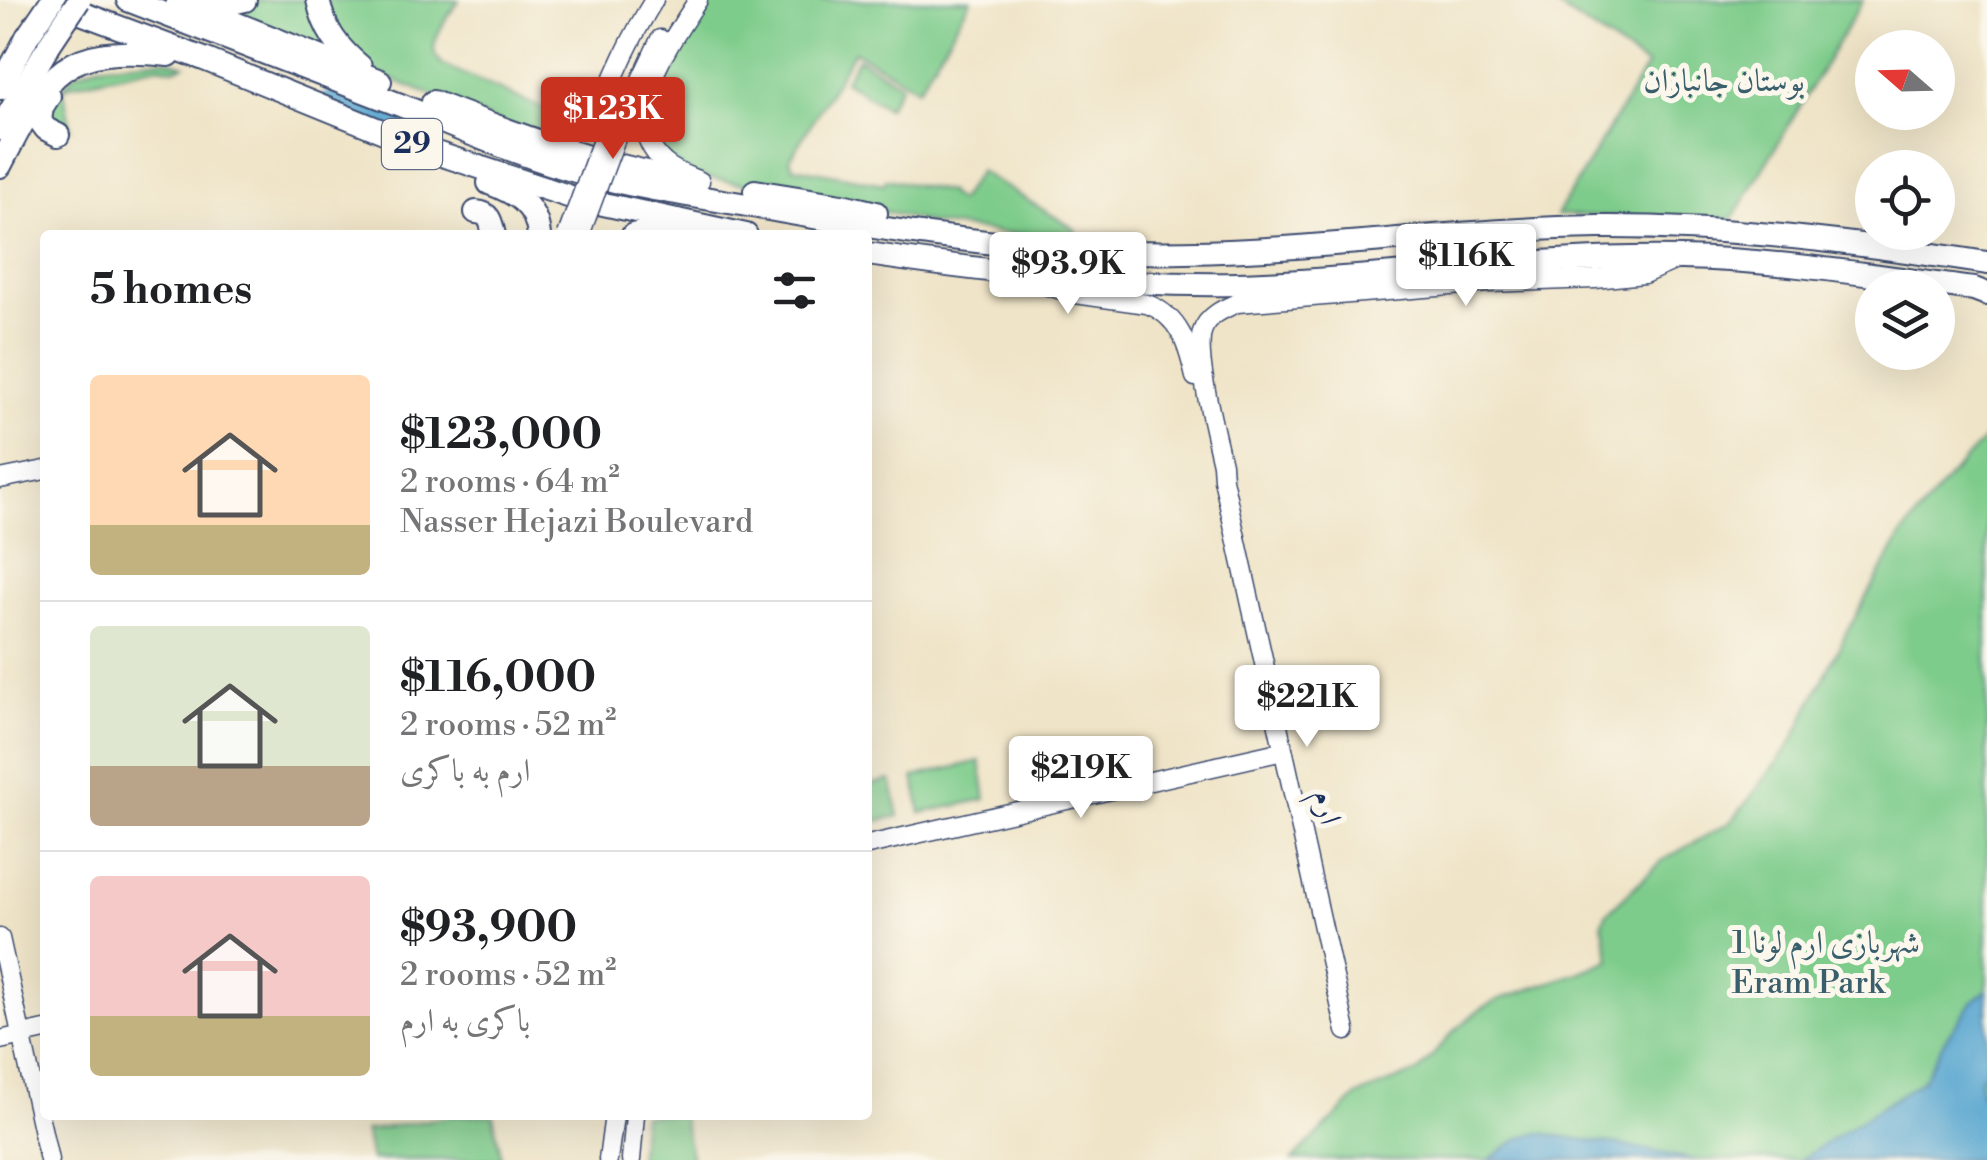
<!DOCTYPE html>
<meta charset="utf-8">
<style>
:root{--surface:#fff;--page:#f6f6f6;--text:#202124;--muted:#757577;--line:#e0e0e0;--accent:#c8321e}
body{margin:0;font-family:"Libre Bodoni",Amiri,serif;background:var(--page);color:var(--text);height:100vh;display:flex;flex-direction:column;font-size:38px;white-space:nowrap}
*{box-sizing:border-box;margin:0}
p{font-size:32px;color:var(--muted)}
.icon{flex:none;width:55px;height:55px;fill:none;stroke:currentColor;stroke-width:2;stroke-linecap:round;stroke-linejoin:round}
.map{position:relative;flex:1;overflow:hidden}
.details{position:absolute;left:40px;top:230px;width:832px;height:890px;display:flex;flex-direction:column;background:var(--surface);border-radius:10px;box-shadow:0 10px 40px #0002}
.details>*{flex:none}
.needle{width:65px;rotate:290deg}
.buttons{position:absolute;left:1855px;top:30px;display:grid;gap:20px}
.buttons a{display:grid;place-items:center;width:100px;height:100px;border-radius:50%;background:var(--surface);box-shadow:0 10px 40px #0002;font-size:50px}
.price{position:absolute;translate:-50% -85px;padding:0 22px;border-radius:10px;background:#fff;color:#222;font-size:32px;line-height:65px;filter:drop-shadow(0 2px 5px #0008)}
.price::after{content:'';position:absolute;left:50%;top:60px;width:30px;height:22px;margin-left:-15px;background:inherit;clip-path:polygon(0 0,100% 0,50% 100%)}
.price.selected{background:var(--accent);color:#fff}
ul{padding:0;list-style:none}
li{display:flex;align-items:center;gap:30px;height:250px;padding:0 50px}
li+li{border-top:2px solid var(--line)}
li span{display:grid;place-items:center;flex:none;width:280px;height:200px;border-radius:10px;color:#555}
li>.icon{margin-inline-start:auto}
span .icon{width:120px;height:120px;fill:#fffc;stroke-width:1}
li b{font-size:42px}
h2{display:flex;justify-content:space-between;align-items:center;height:120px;padding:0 50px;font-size:42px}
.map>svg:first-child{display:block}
.green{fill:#7ecc8b;stroke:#4c7e74;stroke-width:2.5}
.water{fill:#54a4cf;stroke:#386a96;stroke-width:2.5}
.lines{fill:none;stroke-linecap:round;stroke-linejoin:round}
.river{stroke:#54a4cf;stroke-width:18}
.secondary-casing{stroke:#3b4a6e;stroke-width:21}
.highway-casing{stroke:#3b4a6e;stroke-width:26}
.secondary{stroke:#fff;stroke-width:18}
.highway{stroke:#fff;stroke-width:22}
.secondary-bridge-casing{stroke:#3b4a6e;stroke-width:21;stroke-linecap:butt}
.highway-bridge-casing{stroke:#3b4a6e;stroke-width:26;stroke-linecap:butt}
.secondary-bridge{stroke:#fff;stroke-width:18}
.highway-bridge{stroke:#fff;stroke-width:22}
.labels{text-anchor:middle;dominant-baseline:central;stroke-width:10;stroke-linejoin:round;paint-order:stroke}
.shield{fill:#fbf7ec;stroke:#5e6b89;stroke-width:2.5}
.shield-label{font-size:30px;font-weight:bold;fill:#1b2f5e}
.park-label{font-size:32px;fill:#395e6c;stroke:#fbf7ec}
.street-label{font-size:32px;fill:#1b2f5e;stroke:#fbf7ec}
</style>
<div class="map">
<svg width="1987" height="1160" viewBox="0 0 1987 1160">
<rect width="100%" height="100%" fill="#fbf7ec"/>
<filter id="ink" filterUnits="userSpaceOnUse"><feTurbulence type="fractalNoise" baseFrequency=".01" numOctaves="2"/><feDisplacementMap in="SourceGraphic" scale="20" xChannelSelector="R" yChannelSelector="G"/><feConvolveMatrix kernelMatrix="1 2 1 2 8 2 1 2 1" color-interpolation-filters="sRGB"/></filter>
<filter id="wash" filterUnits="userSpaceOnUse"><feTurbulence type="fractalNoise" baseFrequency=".0048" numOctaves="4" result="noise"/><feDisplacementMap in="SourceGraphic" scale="40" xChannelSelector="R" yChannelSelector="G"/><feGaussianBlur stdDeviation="2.25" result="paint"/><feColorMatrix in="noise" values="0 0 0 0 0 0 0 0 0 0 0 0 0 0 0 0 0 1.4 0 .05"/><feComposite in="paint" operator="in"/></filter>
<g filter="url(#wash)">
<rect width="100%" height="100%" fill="#efe4c7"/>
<g class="green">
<polygon points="260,0 314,0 344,57 223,9 241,7"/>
<path d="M321,0H459C451,13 435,32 434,49C434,56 439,60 443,65L562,117H573L582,111L621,51L591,112L562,133L513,128L371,71L353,57Z"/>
<polygon points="702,0 971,0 918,89 854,51 790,159 793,167 884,184 886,179 949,192 949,195 959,201 979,171 1075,229 1077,239 1003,233 933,224 843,201 699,176 667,160 647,119 661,71"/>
<polygon points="1548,0 1863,0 1733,219 1557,215 1647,66"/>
<polygon points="858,58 901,85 887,108 844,81"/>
<polygon points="165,59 184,65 174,69 159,66 70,85 63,89 71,128 56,126 45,107 74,75 97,65"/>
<polygon points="1987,436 1987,1160 1292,1160 1358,1095 1418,1072 1455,1030 1481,1009 1500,999 1581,972 1610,960 1602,923 1606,914 1663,860 1729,823 1736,816 1791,744 1844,637 1902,535 1949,477"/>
<polygon points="980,761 986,799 921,813 914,777"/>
<polygon points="891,780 899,816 868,823 868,785"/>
<polygon points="457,1115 493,1115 502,1160 371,1160 365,1131"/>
<polygon points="643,1115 682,1115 692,1160 638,1160"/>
</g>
<g class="water">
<polygon points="1987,990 1987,1066 1980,1079 1980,1090 1987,1107 1987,1160 1800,1160 1923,1080 1944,1041 1973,1001"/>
<polygon points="1539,1133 1631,1147 1694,1160 1489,1160 1520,1138"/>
</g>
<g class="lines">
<polyline class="river" points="331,99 414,131"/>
</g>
</g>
<g filter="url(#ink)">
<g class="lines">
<defs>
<g id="secondary">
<path d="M698,0C671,42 613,119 665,163C675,172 688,176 700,181"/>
<polyline points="626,111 660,39"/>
<path d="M542,139C592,139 606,93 624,55C633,36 643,18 654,0"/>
<path d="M1034,282L1075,294L1147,304C1180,316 1188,346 1195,377"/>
<polyline points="0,479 45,470"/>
<polyline points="868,845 1283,751"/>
<polyline points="0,938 49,1160"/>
<path d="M1346,1031L1223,479L1222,464C1216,436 1195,357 1202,332C1207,316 1223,309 1237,303L1489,283L1595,279L1644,274L1676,260"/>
<polyline points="0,1040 45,1030"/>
<polyline points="608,1160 614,1115"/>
<polyline points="631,1160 635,1115"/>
</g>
<g id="highway">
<path d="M128,0C217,35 306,68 395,103C457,127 518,156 583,173C638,188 695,196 752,206C876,229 1003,249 1130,252C1287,256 1442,229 1598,227C1729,226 1858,243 1987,263"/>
<polyline points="177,0 380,81"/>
<path d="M318,0C324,29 338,48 360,66"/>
<polyline points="199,2 227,4 245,0"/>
<polyline points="54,3 204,59 433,152 571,197 746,235"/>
<polyline points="0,88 27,37"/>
<polyline points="49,96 42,107 40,121 46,129 58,135"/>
<path d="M433,102C515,134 597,165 684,179"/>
<polyline points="0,129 49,45"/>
<path d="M0,166C47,76 58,43 169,55"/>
<path d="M489,183C516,193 536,205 539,235"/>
<polyline points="755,191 842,205 876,213"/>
<path d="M476,212C491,213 491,223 494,235"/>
<polyline points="633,235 653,230 679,231"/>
<path d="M868,254C989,272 1113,286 1236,284C1384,280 1532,255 1681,258C1780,260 1877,276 1974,289L1987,294"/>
</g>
</defs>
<use href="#secondary" class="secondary-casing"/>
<use href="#highway" class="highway-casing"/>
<use href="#secondary" class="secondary"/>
<use href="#highway" class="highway"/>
<defs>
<g id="secondary-bridge">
<polyline points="567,235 615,105"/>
<polyline points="580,235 626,111"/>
</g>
<g id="highway-bridge">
<polyline points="27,37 52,0"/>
<polyline points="49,45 79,0"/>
</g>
</defs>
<use href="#secondary-bridge" class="secondary-bridge-casing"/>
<use href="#highway-bridge" class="highway-bridge-casing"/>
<use href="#secondary-bridge" class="secondary-bridge"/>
<use href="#highway-bridge" class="highway-bridge"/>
</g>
</g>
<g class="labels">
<rect class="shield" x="382" y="119" width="60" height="50" rx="8"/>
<g class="shield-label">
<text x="412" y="144">29</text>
</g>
<g class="park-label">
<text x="1724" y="81">بوستان جانبازان</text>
<text x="1826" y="943">شهربازی ارم لونا 1</text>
<text x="1808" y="983">Eram Park</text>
</g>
<g class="street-label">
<text transform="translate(1327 807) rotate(77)">ارم</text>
</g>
</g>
</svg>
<div class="buttons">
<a><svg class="needle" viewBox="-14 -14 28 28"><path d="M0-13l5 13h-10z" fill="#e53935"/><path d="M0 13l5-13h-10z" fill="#757577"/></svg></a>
<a><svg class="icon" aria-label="locate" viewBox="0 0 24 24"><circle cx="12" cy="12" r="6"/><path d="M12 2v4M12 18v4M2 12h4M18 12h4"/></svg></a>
<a><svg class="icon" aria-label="layers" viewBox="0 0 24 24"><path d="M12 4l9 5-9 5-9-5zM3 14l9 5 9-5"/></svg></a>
</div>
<b class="price selected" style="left:613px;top:162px">$123K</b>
<b class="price" style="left:1466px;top:309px">$116K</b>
<b class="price" style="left:1068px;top:317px">$93.9K</b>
<b class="price" style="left:1307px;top:750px">$221K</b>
<b class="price" style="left:1081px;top:821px">$219K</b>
<section class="details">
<h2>5 homes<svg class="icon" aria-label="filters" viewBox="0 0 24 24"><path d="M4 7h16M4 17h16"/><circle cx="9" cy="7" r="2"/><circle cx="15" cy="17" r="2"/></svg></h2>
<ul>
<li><span style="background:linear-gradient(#ffd9b3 75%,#c2b280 0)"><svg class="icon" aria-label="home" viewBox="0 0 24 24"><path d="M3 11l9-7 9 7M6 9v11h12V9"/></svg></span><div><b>$123,000</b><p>2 rooms · 64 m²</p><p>Nasser Hejazi Boulevard</p></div></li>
<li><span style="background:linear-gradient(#dfe7d0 70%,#b9a48a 0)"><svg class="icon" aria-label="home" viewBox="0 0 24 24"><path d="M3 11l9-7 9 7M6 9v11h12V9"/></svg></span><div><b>$116,000</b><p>2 rooms · 52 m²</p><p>ارم به باکری</p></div></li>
<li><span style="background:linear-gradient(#f6c9c9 70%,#c2b280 0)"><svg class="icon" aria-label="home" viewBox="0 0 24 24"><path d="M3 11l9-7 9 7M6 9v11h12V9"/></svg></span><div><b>$93,900</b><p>2 rooms · 52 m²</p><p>باکری به ارم</p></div></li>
</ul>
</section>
</div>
